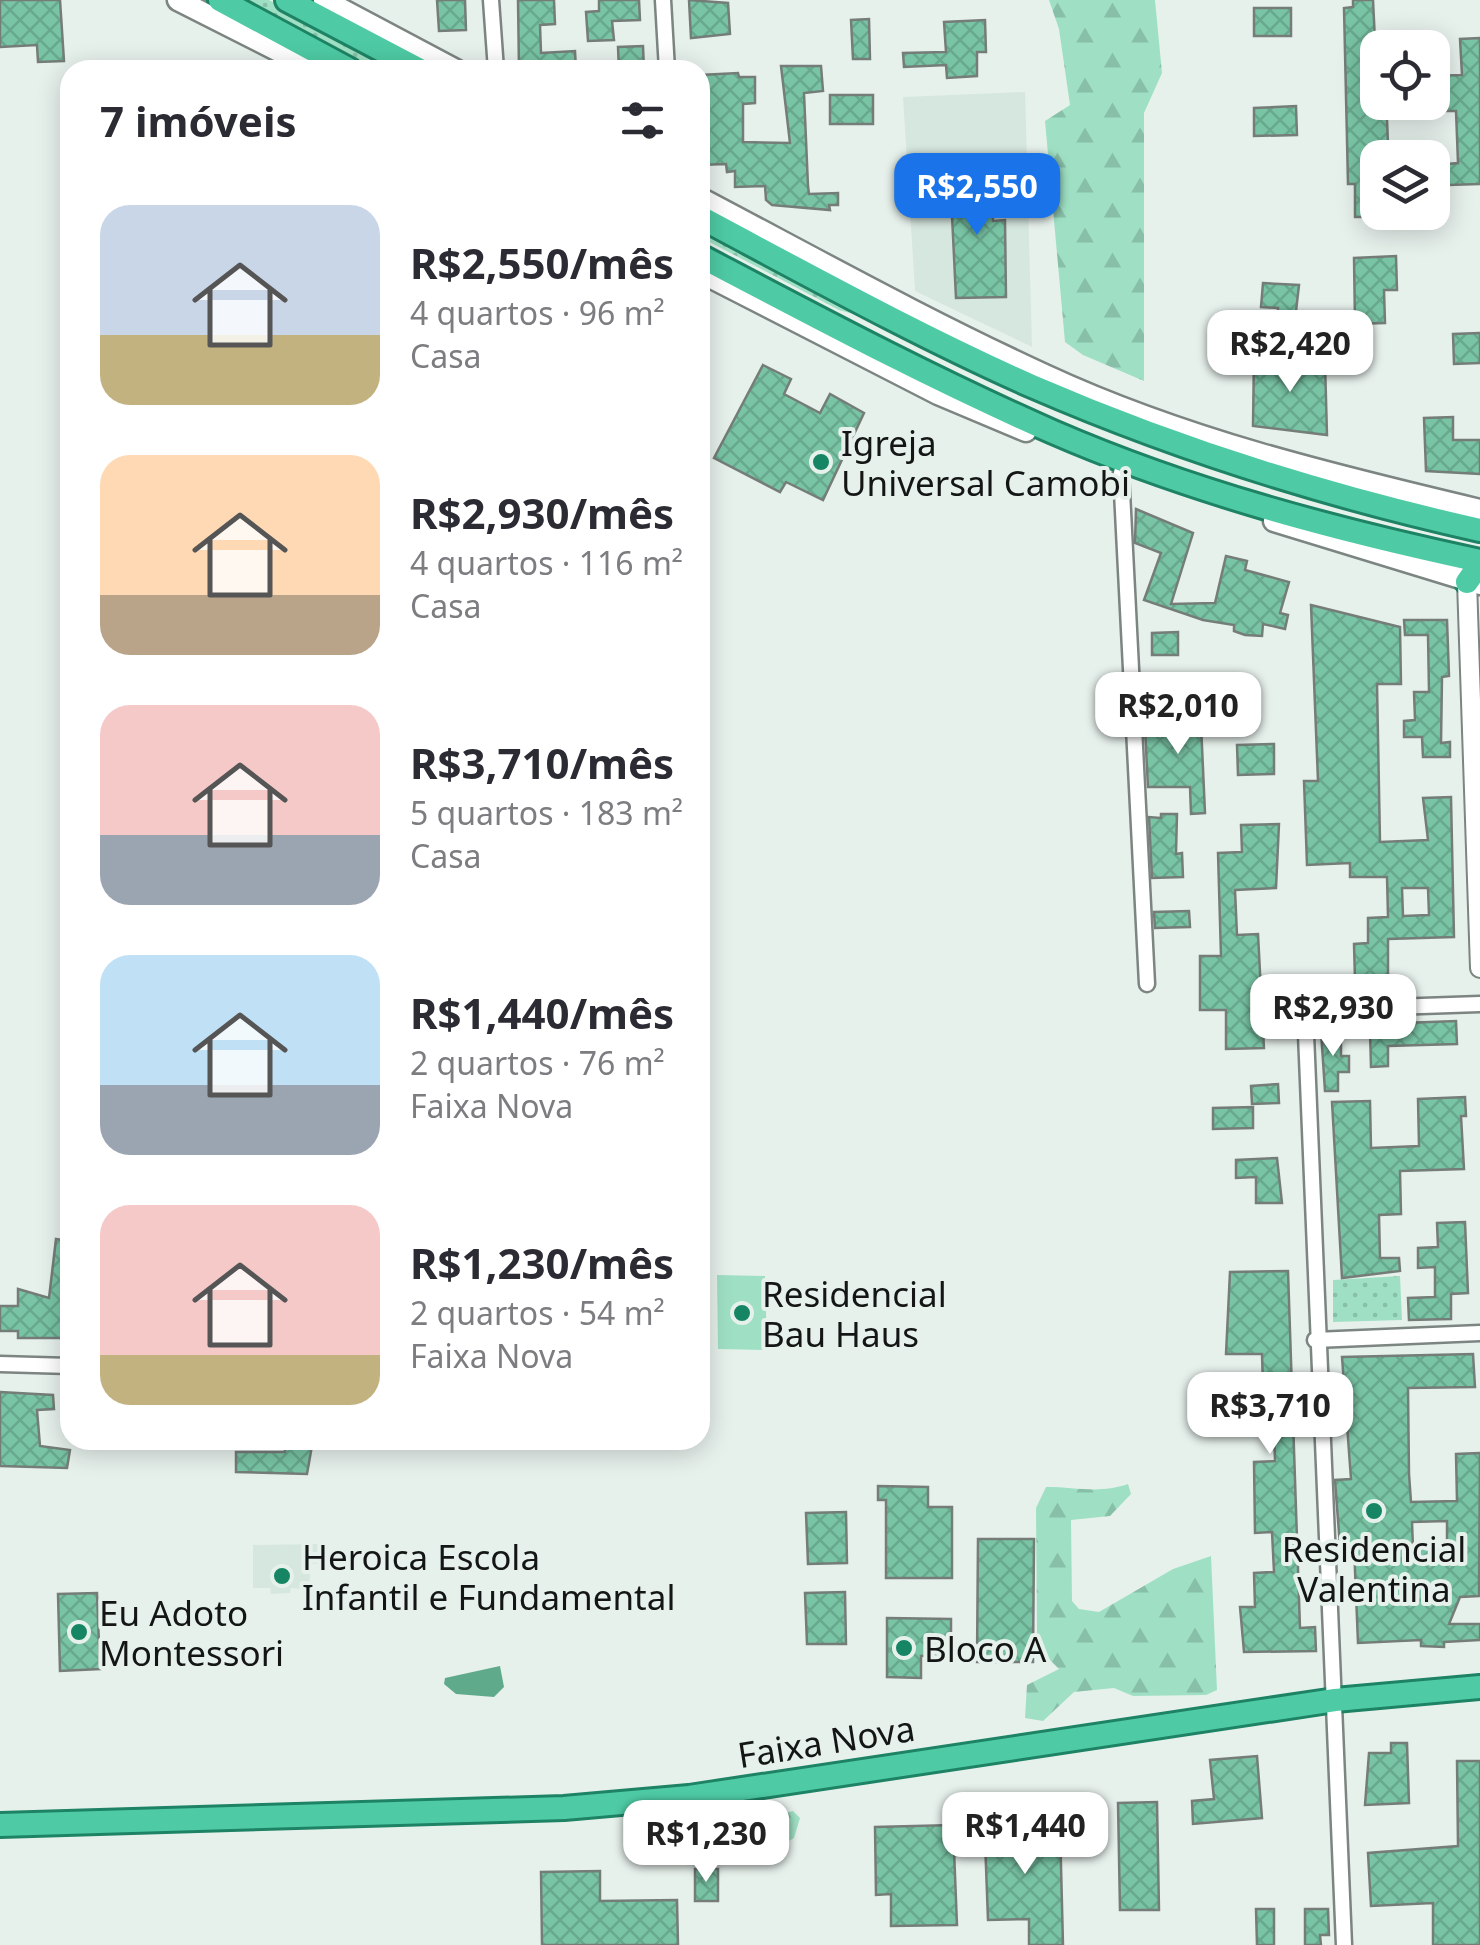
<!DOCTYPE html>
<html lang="pt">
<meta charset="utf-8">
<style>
:root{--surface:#fff;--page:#f2f2f3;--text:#2b2b33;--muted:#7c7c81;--accent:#1a73e8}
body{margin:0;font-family:"Noto Sans",sans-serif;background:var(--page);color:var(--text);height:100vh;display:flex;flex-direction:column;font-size:38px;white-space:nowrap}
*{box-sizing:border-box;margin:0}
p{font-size:32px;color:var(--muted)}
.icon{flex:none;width:55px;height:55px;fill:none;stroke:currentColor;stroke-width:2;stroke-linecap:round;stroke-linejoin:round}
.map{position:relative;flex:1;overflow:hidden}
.sheet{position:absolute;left:60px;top:60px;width:650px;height:1390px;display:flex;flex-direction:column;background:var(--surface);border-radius:30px;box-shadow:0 5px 25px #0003}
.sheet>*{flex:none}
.fabs{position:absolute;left:1360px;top:30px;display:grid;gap:20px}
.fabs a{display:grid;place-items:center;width:90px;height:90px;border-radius:20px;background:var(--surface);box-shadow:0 5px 25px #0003;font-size:50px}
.price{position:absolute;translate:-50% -85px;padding:0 22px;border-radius:20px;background:#fff;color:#222;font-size:32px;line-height:65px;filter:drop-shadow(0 2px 5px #0008)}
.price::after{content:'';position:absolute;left:50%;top:60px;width:30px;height:22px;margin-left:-15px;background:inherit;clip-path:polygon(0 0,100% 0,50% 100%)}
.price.current{background:var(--accent);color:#fff}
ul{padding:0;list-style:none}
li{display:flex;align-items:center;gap:30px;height:250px;padding:0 40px}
li span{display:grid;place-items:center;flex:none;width:280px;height:200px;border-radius:30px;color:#555}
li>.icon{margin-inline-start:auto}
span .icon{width:120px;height:120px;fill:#fffc;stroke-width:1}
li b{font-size:42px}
h2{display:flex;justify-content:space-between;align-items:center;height:120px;padding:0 40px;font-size:42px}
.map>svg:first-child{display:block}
.built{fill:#d6e7df}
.grass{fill:url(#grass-dots)}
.forest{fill:url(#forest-firs)}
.pitch{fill:#9fe0c4}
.water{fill:#60aa8c}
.building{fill:url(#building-cross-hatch);stroke:#757d79;stroke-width:2.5;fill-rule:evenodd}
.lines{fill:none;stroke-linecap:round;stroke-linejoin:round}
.minor-casing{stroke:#7c8581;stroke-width:19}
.tertiary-casing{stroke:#7c8581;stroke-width:22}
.secondary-casing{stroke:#7c8581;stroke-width:25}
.trunk-casing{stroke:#1d8364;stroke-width:28}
.minor{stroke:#fff;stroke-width:14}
.tertiary{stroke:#fff;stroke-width:18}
.secondary{stroke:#fff;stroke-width:20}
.trunk{stroke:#4ecba4;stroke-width:22}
.poi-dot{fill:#168563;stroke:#e7f1ec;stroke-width:4}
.labels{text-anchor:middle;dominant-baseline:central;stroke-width:8;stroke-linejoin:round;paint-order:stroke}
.poi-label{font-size:35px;fill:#131615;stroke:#e7f1ec;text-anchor:start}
.street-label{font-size:35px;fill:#131615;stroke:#e7f1ec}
</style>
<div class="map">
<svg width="1480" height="1945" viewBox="0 0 1480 1945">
<defs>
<pattern id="grass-dots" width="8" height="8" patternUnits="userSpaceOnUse" patternTransform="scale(2.5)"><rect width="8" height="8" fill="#9fe0c4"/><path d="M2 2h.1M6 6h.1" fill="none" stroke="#88bfa8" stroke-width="1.8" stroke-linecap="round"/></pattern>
<pattern id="forest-firs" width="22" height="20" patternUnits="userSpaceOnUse" patternTransform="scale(2.5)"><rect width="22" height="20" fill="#9fe0c4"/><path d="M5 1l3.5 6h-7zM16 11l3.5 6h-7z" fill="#88bfa8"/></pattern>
<pattern id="building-cross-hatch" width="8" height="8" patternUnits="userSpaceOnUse" patternTransform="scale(2.5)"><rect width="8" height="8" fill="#79c4a5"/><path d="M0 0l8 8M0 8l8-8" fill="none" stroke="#68a88d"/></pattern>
</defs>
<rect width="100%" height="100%" fill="#e7f1ec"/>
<g class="built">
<polygon points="1025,92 1032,347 915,291 903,97"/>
<polygon points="322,1544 323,1564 311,1564 309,1590 291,1588 290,1593 271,1594 270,1588 253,1588 253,1545"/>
</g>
<g class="grass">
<polygon points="245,0 269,0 402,70 379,70"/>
<polygon points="700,226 883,322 839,310 700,237"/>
<polygon points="1400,1276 1402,1320 1333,1322 1333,1280"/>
</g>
<g class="forest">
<polygon points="1049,0 1155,0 1162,73 1144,113 1144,381 1083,355 1065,342 1045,121 1070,105 1059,29"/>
<path d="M1128,1484L1131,1494L1110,1516L1071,1520L1072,1601L1079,1609L1099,1612L1173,1569L1211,1556L1217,1690L1206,1695L1133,1696L1114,1688L1074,1692L1043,1721L1025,1718L1027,1685L1059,1669L1039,1649L1037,1637L1036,1508L1046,1487C1077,1487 1099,1494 1128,1484Z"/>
<polygon points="793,1811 800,1818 794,1838 748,1865 732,1852 732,1837 751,1821"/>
</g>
<polygon class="pitch" points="717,1275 765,1276 767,1350 718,1349"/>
<polygon class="water" points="500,1666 504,1687 494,1697 456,1694 444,1684 445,1678"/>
<g class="building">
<polygon points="0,0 60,0 64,61 38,62 37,45 0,47"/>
<polygon points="437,0 465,0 466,30 439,31"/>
<polygon points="518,0 554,0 555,24 540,25 541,53 575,51 576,70 519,70"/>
<polygon points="599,0 639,0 640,20 612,21 614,40 588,41 586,12 599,11"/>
<polygon points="689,0 728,3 730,34 691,38"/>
<polygon points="1353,0 1373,0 1378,102 1384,102 1387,119 1388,144 1372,144 1378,217 1355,217 1355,184 1348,184 1344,8 1353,7"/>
<rect x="1254" y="8" width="37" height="28"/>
<polygon points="869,19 870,59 853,59 851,20"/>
<polygon points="985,20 986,52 977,52 977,76 947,78 946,65 904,67 903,53 946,52 944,22"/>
<polygon points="1480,38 1480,184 1449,185 1448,164 1458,163 1456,111 1432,111 1432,76 1462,75 1460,39"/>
<polygon points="643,46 644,70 619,70 618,47"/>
<polygon points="781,66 821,66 823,91 804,93 808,186 809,194 838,193 838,205 829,205 830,210 772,205 766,200 765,186 735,187 735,171 727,172 726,164 700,165 700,75 738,73 739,77 755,77 755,103 743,104 743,142 790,143"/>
<rect x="830" y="95" width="43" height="29"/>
<polygon points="1296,106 1297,135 1254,136 1254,108"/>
<polygon points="992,171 993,221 1005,220 1006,297 956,298 950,174"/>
<polygon points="1396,256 1397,290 1384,290 1385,323 1355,324 1354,258"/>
<polygon points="1263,283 1299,285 1294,329 1277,329 1278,308 1261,307"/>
<rect x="1215" y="319" width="27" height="43"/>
<polygon points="1480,333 1480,363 1454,364 1453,334"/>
<polygon points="1254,354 1274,354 1274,363 1325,362 1327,435 1253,426"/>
<polygon points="763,365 791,379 784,394 820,413 830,394 864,413 823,500 786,482 780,492 714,458"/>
<polygon points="1453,417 1453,440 1480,440 1480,474 1426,471 1424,418"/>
<polygon points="1136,509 1193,533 1171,604 1215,603 1226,556 1247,561 1245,570 1289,582 1280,613 1288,615 1285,629 1263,624 1262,636 1245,635 1234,631 1234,625 1203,620 1144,600 1161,553 1135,543"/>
<path d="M1311,605L1400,627L1401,684H1377L1380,842L1428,840L1423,798L1451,797L1454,937L1388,939V979L1355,980L1354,944L1368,943V918L1388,917L1387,877H1350V863L1307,865L1304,781H1318ZM1402,888H1428L1429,915L1403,916Z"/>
<polygon points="1404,620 1447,620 1449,676 1442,677 1441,743 1450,742 1450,757 1423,757 1422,737 1404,737 1404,721 1415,720 1414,692 1429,692 1428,635 1405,635"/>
<polygon points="1178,632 1178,655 1152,655 1152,633"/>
<polygon points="1186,702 1200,702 1205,813 1191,814 1190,787 1148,787 1145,729 1185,727"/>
<polygon points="1274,744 1274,774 1238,775 1237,745"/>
<polygon points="1161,814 1177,814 1176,854 1182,853 1183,877 1152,878 1149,817 1161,818"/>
<polygon points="1279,824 1276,888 1235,890 1237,935 1258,934 1264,1048 1226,1049 1226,1010 1200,1010 1200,956 1221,956 1218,853 1242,852 1241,825"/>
<polygon points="1189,911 1190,927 1155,928 1154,912"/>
<polygon points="1456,1021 1457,1044 1388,1046 1388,1066 1371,1067 1370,1031 1403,1030 1403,1023"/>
<polygon points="1321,1031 1341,1031 1341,1056 1349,1056 1349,1072 1338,1072 1338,1091 1325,1091"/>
<polygon points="1278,1084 1279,1103 1252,1104 1251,1086"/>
<polygon points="1465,1097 1466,1116 1461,1116 1464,1169 1400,1171 1401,1214 1379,1215 1380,1258 1399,1258 1400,1271 1342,1278 1332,1102 1370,1101 1371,1148 1419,1146 1418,1099"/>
<polygon points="1253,1107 1253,1128 1213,1129 1213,1108"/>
<polygon points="1277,1158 1282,1203 1256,1203 1256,1177 1236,1178 1236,1160"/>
<polygon points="1465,1222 1468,1293 1451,1294 1451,1319 1409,1320 1408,1298 1435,1297 1435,1267 1418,1268 1418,1248 1438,1247 1437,1223"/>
<polygon points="56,1239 70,1241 70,1338 18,1338 18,1331 0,1331 0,1306 18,1306 18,1289 49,1298"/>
<polygon points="1288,1271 1300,1628 1315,1627 1316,1651 1244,1652 1240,1607 1255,1607 1254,1573 1274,1572 1272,1532 1255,1533 1254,1462 1275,1461 1274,1432 1272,1421 1249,1421 1249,1409 1230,1409 1229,1386 1263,1386 1262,1354 1226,1354 1230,1272"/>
<path d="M1473,1354L1475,1387L1408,1388L1409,1474L1411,1502L1457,1501L1456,1454L1480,1453L1479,1596L1460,1597L1449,1624H1480V1640L1444,1642V1647L1421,1646V1640L1358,1643L1354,1546H1340L1336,1494L1335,1480L1351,1479L1342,1357ZM1447,1521V1549L1413,1548L1412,1522Z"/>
<polygon points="0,1392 53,1395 54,1409 37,1410 40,1446 70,1450 67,1468 0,1466"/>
<polygon points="285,1440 313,1440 307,1474 236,1472 236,1452 285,1452"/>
<polygon points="878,1486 928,1487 928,1507 952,1507 952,1578 886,1578 886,1500 878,1500"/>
<polygon points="846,1512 847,1563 808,1564 806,1513"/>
<polygon points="978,1539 1034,1539 1033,1662 977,1662"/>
<polygon points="845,1592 846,1644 807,1644 805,1593"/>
<polygon points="97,1593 100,1669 60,1671 58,1594"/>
<polygon points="887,1618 951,1619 951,1655 921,1656 921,1678 887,1677"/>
<polygon points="1391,1743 1407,1743 1409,1803 1365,1805 1369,1753 1391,1753"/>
<polygon points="1257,1756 1262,1818 1193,1824 1192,1801 1214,1799 1210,1760"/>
<polygon points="1457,1761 1480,1761 1480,1945 1433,1945 1433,1903 1371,1906 1368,1853 1458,1846"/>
<polygon points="1157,1802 1159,1910 1120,1910 1118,1803"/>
<polygon points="1015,1813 1016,1828 1060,1826 1063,1945 1029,1945 1029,1919 988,1920 984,1814"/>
<polygon points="953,1825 957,1925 891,1926 891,1894 876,1895 875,1827"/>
<rect x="695" y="1869" width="23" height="32"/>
<polygon points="600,1871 600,1901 677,1900 678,1945 542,1945 541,1872"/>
<polygon points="1256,1909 1274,1909 1274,1945 1257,1945"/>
<polygon points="1305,1909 1328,1909 1329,1935 1320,1935 1321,1945 1305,1945"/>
</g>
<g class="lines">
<defs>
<g id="minor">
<polyline points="491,0 496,70"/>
<polyline points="663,0 667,70"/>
<polyline points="1121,472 1147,984"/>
<polyline points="1315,1340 1480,1333"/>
<polyline points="0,1364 70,1366"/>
<polyline points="1344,1945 1305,1010 1480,1004"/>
</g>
<polyline id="tertiary" points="1467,582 1480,968"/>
<g id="secondary">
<polyline points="178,0 316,70"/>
<polyline points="324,0 456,70"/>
<path d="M700,198C814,258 927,321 1045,375C1183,439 1332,475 1480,510"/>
<polyline points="700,272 938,394 1026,431"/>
<polyline points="1274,521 1480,584"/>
</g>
<g id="trunk">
<polyline points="220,0 350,70"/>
<polyline points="287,0 420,70"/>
<path d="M700,217C809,275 919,336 1032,386C1175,448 1328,496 1480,530"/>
<path d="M700,256C816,317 932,379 1053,432C1189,491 1335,530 1480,561"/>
<polyline points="1467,582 1480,564"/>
<polyline points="0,1825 564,1808 689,1797 1335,1700 1480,1687"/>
</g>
</defs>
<use href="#minor" class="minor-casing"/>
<use href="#tertiary" class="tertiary-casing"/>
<use href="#secondary" class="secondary-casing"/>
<use href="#trunk" class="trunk-casing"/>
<use href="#minor" class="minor"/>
<use href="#tertiary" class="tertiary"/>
<use href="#secondary" class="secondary"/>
<use href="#trunk" class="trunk"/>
</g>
<g class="poi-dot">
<circle cx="821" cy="462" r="10"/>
<circle cx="742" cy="1313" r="10"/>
<circle cx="1374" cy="1511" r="10"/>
<circle cx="282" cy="1576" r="10"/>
<circle cx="79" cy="1632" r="10"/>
<circle cx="904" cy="1648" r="10"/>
</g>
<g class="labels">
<g class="poi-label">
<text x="841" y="442">Igreja<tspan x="841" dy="40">Universal Camobi</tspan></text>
<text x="762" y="1293">Residencial<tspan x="762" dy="40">Bau Haus</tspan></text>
<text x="1374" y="1548" text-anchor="middle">Residencial<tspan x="1374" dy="40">Valentina</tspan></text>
<text x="302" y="1556">Heroica Escola<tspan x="302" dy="40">Infantil e Fundamental</tspan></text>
<text x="99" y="1612">Eu Adoto<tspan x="99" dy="40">Montessori</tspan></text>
<text x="924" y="1648">Bloco A</text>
</g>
<g class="street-label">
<text transform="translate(826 1741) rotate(-9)">Faixa Nova</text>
</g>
</g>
</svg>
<div class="fabs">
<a><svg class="icon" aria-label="locate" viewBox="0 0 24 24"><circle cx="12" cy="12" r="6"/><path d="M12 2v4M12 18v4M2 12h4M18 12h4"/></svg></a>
<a><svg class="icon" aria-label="layers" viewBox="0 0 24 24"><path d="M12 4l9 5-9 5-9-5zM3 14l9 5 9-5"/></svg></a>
</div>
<b class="price current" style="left:977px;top:238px">R$2,550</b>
<b class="price" style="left:1290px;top:395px">R$2,420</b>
<b class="price" style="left:1178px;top:757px">R$2,010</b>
<b class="price" style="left:1333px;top:1059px">R$2,930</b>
<b class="price" style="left:1270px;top:1457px">R$3,710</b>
<b class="price" style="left:1025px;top:1877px">R$1,440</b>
<b class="price" style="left:706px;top:1885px">R$1,230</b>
<section class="sheet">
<h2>7 imóveis<svg class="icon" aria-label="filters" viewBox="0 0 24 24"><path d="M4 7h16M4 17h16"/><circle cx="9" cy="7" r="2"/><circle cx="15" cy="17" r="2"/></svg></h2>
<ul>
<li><span style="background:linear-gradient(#c9d6e8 65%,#c2b280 0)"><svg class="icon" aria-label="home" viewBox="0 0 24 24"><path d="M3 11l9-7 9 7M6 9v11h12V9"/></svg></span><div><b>R$2,550/mês</b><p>4 quartos · 96 m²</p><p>Casa</p></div></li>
<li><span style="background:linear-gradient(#ffd9b3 70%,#b9a48a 0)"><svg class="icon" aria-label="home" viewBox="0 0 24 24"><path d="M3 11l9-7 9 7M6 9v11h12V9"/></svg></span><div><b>R$2,930/mês</b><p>4 quartos · 116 m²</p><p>Casa</p></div></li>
<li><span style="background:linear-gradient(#f6c9c9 65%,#9aa5b1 0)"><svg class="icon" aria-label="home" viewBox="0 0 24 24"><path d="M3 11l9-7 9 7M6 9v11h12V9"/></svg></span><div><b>R$3,710/mês</b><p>5 quartos · 183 m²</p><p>Casa</p></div></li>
<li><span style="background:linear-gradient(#bfe0f5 65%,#9aa5b1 0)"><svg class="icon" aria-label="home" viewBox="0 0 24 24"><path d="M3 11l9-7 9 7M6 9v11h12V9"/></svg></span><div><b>R$1,440/mês</b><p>2 quartos · 76 m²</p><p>Faixa Nova</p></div></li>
<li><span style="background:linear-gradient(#f6c9c9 75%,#c2b280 0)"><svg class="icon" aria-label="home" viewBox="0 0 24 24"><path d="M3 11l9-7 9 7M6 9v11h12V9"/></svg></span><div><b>R$1,230/mês</b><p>2 quartos · 54 m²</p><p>Faixa Nova</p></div></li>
</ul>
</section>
</div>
